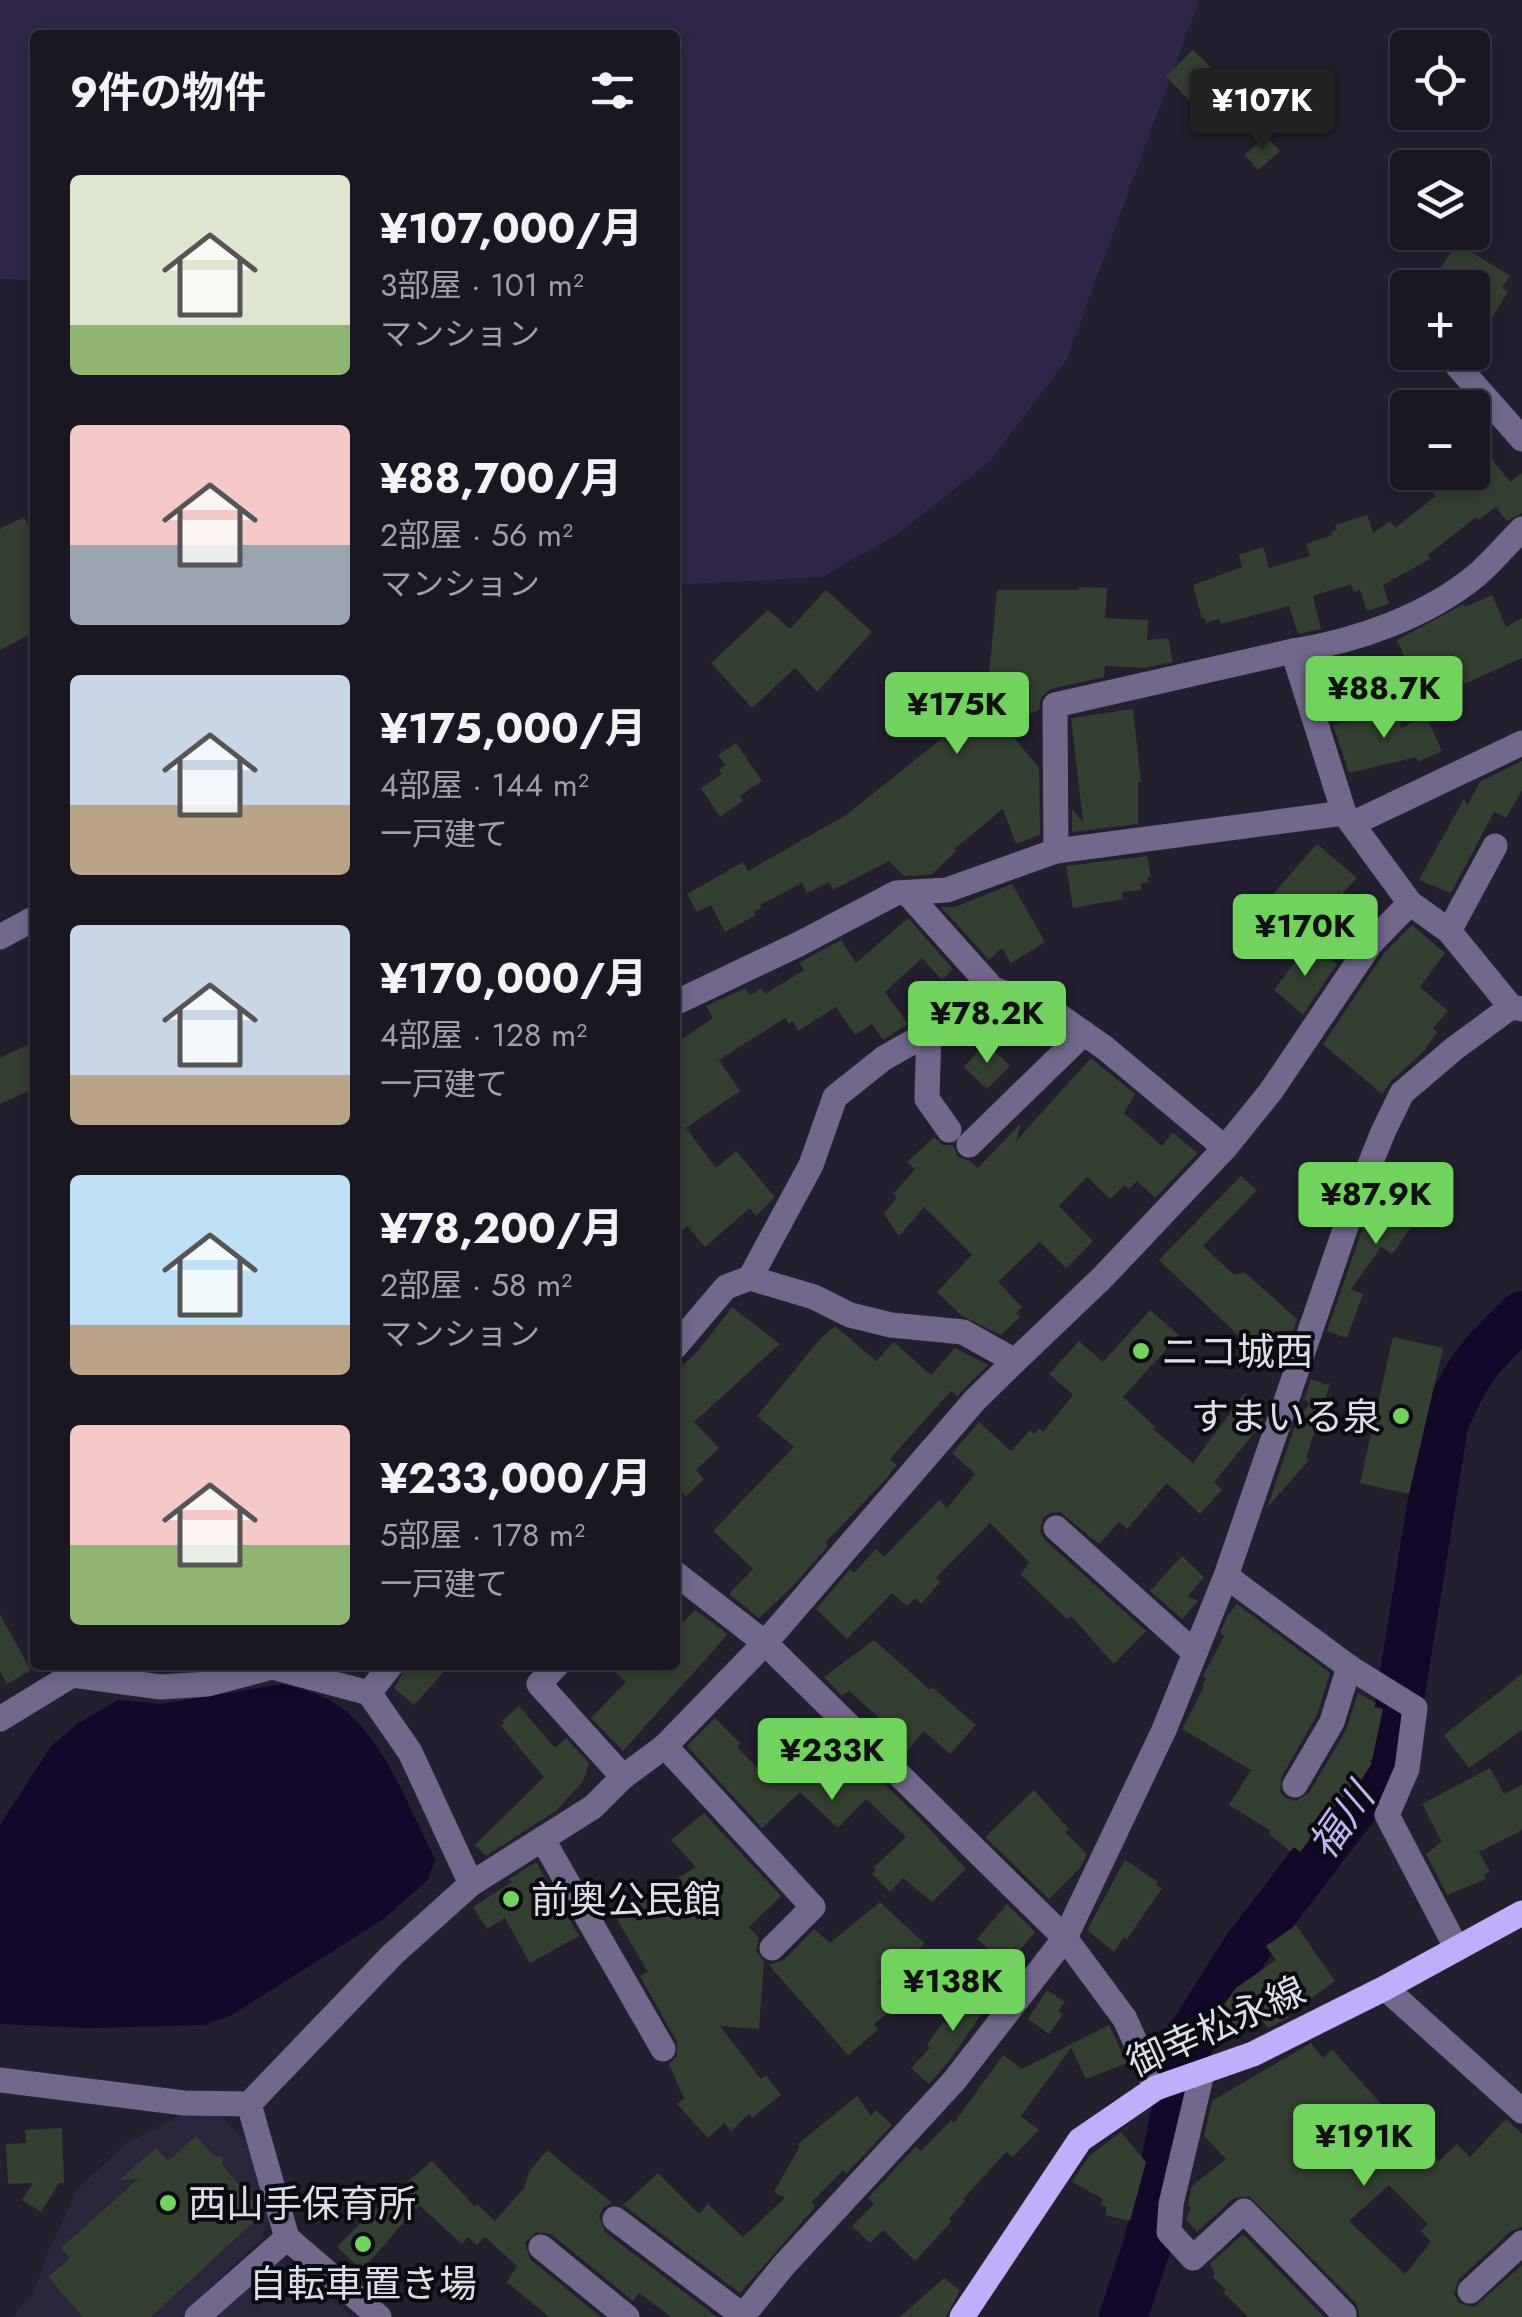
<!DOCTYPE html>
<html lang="ja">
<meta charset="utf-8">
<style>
:root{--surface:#1a1723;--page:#272430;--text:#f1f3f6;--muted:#9f9fa6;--line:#383641;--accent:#72d25e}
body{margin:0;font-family:Jost,"Noto Sans JP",sans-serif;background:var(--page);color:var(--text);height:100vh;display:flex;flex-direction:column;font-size:38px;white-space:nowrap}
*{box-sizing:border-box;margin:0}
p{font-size:32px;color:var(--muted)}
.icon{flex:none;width:55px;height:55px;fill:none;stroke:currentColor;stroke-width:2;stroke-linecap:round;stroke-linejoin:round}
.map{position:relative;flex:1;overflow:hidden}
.drawer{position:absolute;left:30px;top:30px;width:650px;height:1640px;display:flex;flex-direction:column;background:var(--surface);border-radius:10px;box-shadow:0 5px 15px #0003,0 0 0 2px var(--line)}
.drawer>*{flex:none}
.buttons{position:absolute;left:1390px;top:30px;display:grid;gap:20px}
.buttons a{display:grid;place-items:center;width:100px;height:100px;border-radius:10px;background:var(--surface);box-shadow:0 5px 15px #0003,0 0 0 2px var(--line);font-size:50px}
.price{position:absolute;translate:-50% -85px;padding:0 22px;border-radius:10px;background:var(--accent);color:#111;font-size:32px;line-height:65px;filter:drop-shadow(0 2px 5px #0008)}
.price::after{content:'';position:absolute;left:50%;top:60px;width:30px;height:22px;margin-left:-15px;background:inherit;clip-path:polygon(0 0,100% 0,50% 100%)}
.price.active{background:#222;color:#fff}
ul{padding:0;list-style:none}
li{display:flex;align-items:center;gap:30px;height:250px;padding:0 40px}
li span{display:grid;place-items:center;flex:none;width:280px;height:200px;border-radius:10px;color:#555}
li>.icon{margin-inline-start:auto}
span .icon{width:120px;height:120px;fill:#fffc;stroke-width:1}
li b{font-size:42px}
h2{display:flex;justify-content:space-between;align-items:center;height:120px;padding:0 40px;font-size:42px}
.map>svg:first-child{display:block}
.built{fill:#2c263c}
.green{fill:#2f2647}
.water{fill:#14082a}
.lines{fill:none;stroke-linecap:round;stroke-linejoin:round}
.river{stroke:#14082a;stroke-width:48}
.building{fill:#333f31;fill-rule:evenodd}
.minor{stroke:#71688c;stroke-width:25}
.major{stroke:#c1aefa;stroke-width:25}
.poi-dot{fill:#72d25e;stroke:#0c0a11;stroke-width:4}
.labels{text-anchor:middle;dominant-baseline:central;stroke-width:8;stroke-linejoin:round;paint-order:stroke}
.poi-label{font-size:38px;fill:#dfdde7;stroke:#0c0a11;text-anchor:start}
.street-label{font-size:38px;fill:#dfdde7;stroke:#0c0a11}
.water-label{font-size:40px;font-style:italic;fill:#c4b3f7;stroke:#0c0a11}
</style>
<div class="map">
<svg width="1522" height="2317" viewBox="0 0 1522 2317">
<rect width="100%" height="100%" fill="#231f2f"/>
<g class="built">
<polygon points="198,2107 212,2108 248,2142 270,2217 262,2238 180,2317 12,2317 33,2295 47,2255 77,2189 126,2144"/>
<polygon points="276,2264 284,2264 354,2317 213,2317"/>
</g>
<polygon class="green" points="0,0 1199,0 1066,361 990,461 899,533 822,577 675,585 675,35 35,35 35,280 0,279"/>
<path class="water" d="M283,1684C305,1690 329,1696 347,1712C389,1749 410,1811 435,1859L428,1880L382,1920L232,2015L205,2025L89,2028L0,2024V1825L51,1746L77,1724L118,1700L162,1704Z"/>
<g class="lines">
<path class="river" d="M1123,2317L1148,2243L1191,2036L1246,1949L1375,1780L1392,1749L1444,1425C1465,1371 1481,1355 1522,1315"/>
</g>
<g class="building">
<polygon points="1193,50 1244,99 1211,130 1194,113 1198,110 1166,76"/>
<polygon points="1266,136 1280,151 1258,170 1245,155"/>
<polygon points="1457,243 1510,276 1502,288 1508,292 1472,348 1472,288 1428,288"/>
<polygon points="1472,434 1510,482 1522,473 1522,513 1507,521 1496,507 1478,520 1476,517 1428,555 1430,559 1383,585 1389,604 1367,611 1360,590 1354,592 1351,584 1313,596 1321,629 1298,634 1289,606 1221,624 1219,619 1206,623 1205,618 1202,619 1193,585 1242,567 1239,555 1263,547 1269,568 1310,556 1306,544 1332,535 1331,532 1337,530 1335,525 1367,515 1373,533 1390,521 1395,528 1436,496 1429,487 1447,472 1472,472"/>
<polygon points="24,517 35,538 35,632 0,650 0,529"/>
<polygon points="1079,587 1107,588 1105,618 1148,620 1147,640 1168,638 1173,662 1144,668 1105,666 1104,677 1051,689 1041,697 1039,710 1003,724 1039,768 1040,835 1016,844 1003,809 954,849 956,851 931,875 904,876 889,861 833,890 829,882 807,893 802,883 760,905 762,908 754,912 756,915 725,932 711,905 697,912 687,894 743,862 748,871 846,815 960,724 958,713 963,712 961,703 969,702 963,685 989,676 997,590 1079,590"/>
<polygon points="826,590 872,632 817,692 795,668 752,708 711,663 768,610 790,629"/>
<polygon points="1492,595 1506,627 1522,618 1522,658 1464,684 1452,655 1411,672 1397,640 1464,604 1465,607"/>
<polygon points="1332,660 1340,684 1322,690 1314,664"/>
<polygon points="1133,709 1141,782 1138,782 1138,824 1072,832 1072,809 1083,822 1071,718"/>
<polygon points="1393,711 1396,723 1400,722 1401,728 1426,716 1442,751 1418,762 1416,757 1349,773 1333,725"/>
<polygon points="736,743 762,781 740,796 743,801 720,817 701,788 722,774 719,770 725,765 718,755"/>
<polygon points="1522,761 1522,790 1506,818 1494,812 1451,893 1419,880 1464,799 1467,805 1481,781"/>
<polygon points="1317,844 1357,878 1307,931 1271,896"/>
<polygon points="1147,856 1151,877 1147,878 1148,882 1141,884 1141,890 1122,892 1123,899 1073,908 1066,866"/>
<polygon points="1012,884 1045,942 1011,963 1002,948 989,960 941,907 955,907"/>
<polygon points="908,918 953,969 942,980 922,958 885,992 908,1024 883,1040 872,1024 855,1035 836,1007 798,1031 793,1021 789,1024 785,1018 719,1060 740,1091 686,1128 716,1168 736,1151 775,1197 756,1216 750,1208 705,1247 687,1226 675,1237 675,1044 713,1018 706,1006 745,988 750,995 761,988 765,994 804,970 799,963 802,961 841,940 856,963"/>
<polygon points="1412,925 1445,953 1420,987 1448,1011 1433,1028 1437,1032 1424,1051 1391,1081 1382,1094 1323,1044 1384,953"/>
<polygon points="1308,944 1337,964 1303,1015 1274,990"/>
<polygon points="1018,1014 1038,1021 1058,1035 1046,1047 1010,1033"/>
<polygon points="986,1043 1010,1066 987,1089 964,1067"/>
<polygon points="29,1044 35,1057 35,1088 0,1104 0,1058"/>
<polygon points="1091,1058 1135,1094 1124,1113 1162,1146 1173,1133 1198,1153 1155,1198 1137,1181 1129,1189 1125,1185 1110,1199 1087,1177 1059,1206 1093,1241 1066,1268 1040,1242 998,1282 1022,1307 1016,1313 1020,1317 1001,1335 962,1316 937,1292 972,1255 924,1207 899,1236 884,1214 897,1197 893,1194 915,1169 907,1162 934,1137 943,1145 953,1145 958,1157 970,1161 978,1168 1021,1123 1016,1141"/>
<polygon points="1241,1176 1257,1190 1203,1246 1234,1275 1244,1272 1297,1319 1289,1343 1284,1338 1263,1359 1159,1260"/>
<polygon points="1399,1181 1428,1204 1392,1254 1381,1247 1351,1289 1363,1294 1347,1338 1327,1331 1369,1210 1390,1185 1394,1188"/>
<polygon points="732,1307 780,1344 694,1422 719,1448 696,1470 704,1479 686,1496 677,1487 675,1489 675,1373 698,1351"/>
<polygon points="1150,1310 1179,1335 1123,1397 1155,1427 1153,1429 1193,1463 1245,1393 1265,1412 1261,1425 1214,1482 1222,1490 1200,1514 1167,1483 1127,1529 1119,1522 1099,1544 1060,1512 1050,1513 1043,1518 1040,1532 1045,1540 1146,1631 1114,1664 1071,1616 1067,1619 1021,1575 1029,1562 990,1523 936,1578 940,1582 921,1604 915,1598 907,1606 892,1593 847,1639 816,1609 850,1569 854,1573 876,1549 884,1557 939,1500 947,1508 975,1474 952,1453 979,1422 1011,1451 1030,1430 1034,1434 1039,1428 1043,1432 1073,1395 1049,1374 1079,1341 1103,1362"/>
<polygon points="835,1326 876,1361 894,1342 931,1375 955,1348 988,1365 957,1396 951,1391 890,1459 897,1465 886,1479 825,1543 828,1546 793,1586 759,1618 729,1594 753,1569 713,1531 794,1447 757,1416 820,1339"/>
<polygon points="1393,1337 1443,1348 1409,1494 1360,1483"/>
<polygon points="1311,1379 1328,1385 1331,1381 1306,1458 1309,1460 1267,1508 1298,1417 1310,1404 1304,1399"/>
<polygon points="1182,1556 1204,1577 1188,1596 1198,1601 1182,1619 1150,1591"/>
<polygon points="1237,1604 1330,1673 1317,1715 1281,1778 1280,1792 1286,1798 1296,1801 1309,1793 1346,1730 1358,1693 1376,1703 1374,1707 1383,1709 1372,1760 1370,1761 1372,1763 1358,1785 1352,1786 1300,1852 1294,1847 1290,1851 1269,1834 1271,1831 1229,1805 1251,1770 1182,1729 1204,1687 1202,1686 1206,1678 1203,1676 1224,1636 1220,1633 1227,1616"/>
<polygon points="695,1610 728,1634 623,1751 591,1718 626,1682 607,1665 675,1665 675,1630"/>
<polygon points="0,1615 31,1670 7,1684 0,1672"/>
<polygon points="874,1640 930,1690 932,1687 976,1725 950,1754 924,1731 903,1756 872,1726 879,1718 849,1691 842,1696 824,1677"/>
<polygon points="407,1665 450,1665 414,1705 394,1688"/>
<polygon points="1522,1674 1522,1730 1469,1768 1444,1735"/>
<polygon points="519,1706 555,1748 566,1738 589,1763 583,1781 557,1810 486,1856 475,1845 544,1777 501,1726 505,1723 502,1721"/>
<polygon points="715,1718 740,1743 737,1747 771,1782 806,1748 812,1755 832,1735 916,1814 966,1869 932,1902 903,1878 890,1892 872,1874 876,1870 873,1868 906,1837 866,1799 838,1828 800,1792 762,1828 687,1746"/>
<polygon points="1490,1768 1504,1794 1522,1785 1522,1830 1479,1852 1490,1872 1484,1875 1486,1879 1447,1895 1426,1854 1442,1842 1422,1804"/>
<polygon points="1034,1790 1069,1829 1065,1832 1087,1854 1081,1867 1049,1899 985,1837"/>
<polygon points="704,1813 781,1896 749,1927 759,1938 756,1951 764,1961 759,2029 720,2026 761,2079 766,2075 781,2095 752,2118 749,2114 731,2131 724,2123 708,2138 677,2104 684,2098 669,2064 677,2056 677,2042 640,1976 648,1972 615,1916 696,1867 671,1840"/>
<polygon points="1125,1860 1158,1882 1156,1885 1162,1888 1127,1939 1124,1937 1114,1952 1087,1930"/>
<polygon points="536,1862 579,1936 530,1963 505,1918 487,1929 473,1907 512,1882 509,1879"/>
<polygon points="880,1902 925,1944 878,1983 897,2005 874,2024 878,2030 848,2055 769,1965 784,1960 814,1929 830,1943"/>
<polygon points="1007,1904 1035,1932 1019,1951 1015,1947 1003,1962 977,1939"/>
<polygon points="1296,1925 1335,1981 1287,2016 1288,2018 1268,2028 1253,2008 1229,2040 1209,2025 1236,1988 1276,1960 1266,1946"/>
<polygon points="988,1979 999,1988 950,2060 929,2084 911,2068 930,2048 927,2045 943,2022 948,2025"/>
<polygon points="1047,1990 1065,2002 1058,2011 1063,2014 1049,2034 1028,2019"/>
<polygon points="1109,2025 1127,2063 1086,2079 1071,2048 1021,2116 1039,2130 1013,2157 1006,2152 963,2199 965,2201 949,2218 952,2221 915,2261 883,2230 870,2243 852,2226 874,2204 868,2198 916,2146 921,2151 951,2120 954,2123 1003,2055 1022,2069"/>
<path d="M1311,2043L1323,2058L1332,2049L1398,2123L1391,2128L1424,2164L1433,2155L1439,2161L1457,2144L1470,2157L1506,2119L1522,2134V2227L1511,2231L1459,2279L1454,2294L1459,2303L1474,2307L1522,2265V2317H1360L1356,2303L1249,2196L1234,2198L1197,2232L1186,2219L1191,2208L1188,2204L1192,2186L1226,2159L1204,2136L1212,2101ZM1389,2185L1428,2224L1421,2231L1431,2242L1405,2274L1349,2221Z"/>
<polygon points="857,2096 871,2116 876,2110 892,2125 846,2174 843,2170 812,2202 815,2207 740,2293 623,2205 658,2173 699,2214 708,2204 743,2237 785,2198 774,2192 800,2146 798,2144"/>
<polygon points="62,2128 64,2183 59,2183 41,2212 22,2200 33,2183 8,2184 6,2144 26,2143 25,2130"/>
<polygon points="1121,2132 1146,2162 1130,2221 1105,2215 1107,2207 1101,2205 1103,2199 1072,2182 1089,2156"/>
<polygon points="196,2136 215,2157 222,2157 223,2166 263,2213 151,2317 83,2317 48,2277 70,2258 61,2248 138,2179 119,2180 156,2148 168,2161"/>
<polygon points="547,2150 612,2203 603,2208 599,2216 605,2232 717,2317 671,2317 639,2293 633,2301 551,2234 536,2232 525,2243 530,2259 601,2317 549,2317 507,2282 517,2266 485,2237 477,2245 468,2237 462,2244 419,2205 362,2270 337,2247 365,2218 432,2161 475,2207 477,2204 495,2221 524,2188 529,2172"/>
<polygon points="1243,2234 1324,2317 1248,2317 1223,2292 1226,2290 1213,2277 1215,2274 1210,2264"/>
<polygon points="944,2278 960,2290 946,2317 900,2317"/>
</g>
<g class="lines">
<g class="minor">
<polyline points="1454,362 1522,439"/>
<path d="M1344,813L1293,651C1357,641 1428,616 1478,574C1494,560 1508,543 1522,529"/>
<polyline points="1354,823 1522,743"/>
<polyline points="1056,851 1055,705 1293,651"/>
<polyline points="908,894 993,989"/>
<polyline points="1449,931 1495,846"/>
<polyline points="0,937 35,918"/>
<polyline points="675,1003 799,944 896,893 947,890 1056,851 1344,813 1410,903"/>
<polyline points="929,1028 927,1099 949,1130"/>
<polyline points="969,1145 1084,1033"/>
<polyline points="750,1278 811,1165 835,1097 884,1058 916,1040 929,1028 993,989 1045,1006 1105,1048 1225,1148"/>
<polyline points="1015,1361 1102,1278 1225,1148 1271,1091 1371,943 1410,903 1449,931 1511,1007 1522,1009"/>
<polyline points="1056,1528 1195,1653"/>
<polyline points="675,1573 765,1643 1065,1938 1125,2019 1156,2088"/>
<polyline points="1226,1576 1349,1667 1415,1708 1407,1769 1387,1815 1456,1947"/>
<polyline points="557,1665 539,1684 623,1777"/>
<polyline points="369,1693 391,1665"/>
<polyline points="0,1719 72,1675 161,1687 208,1684 272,1667 369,1693 410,1752 471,1884"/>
<polyline points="665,1746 813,1907 772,1948"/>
<polyline points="1295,1785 1332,1722 1349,1667"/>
<polyline points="543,1840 663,2049"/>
<polyline points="1385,1988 1522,2111"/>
<polyline points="1202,2073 1171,2204 1169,2232 1193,2258 1244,2211 1344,2314"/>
<polyline points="0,2080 184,2103 249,2104 287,2238 379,2317"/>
<polyline points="249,2104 393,1954 471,1884 593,1807 623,1777 665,1746 765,1643 975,1400 1015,1361 963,1332 891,1325 850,1315 814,1297 750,1278 726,1287 675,1347"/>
<polyline points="615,2219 743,2316"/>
<polyline points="541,2247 627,2317"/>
<polyline points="1470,2291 1522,2243"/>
<polyline points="197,2317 287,2238"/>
<polyline points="742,2317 784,2265 954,2081 1065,1938 1164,1730 1226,1576 1351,1212 1383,1132 1402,1093 1455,1048 1511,1007"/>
</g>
<polyline class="major" points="962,2317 1080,2140 1156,2088 1253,2054 1385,1988 1522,1913"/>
</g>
<g class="poi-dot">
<circle cx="1141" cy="1351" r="10"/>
<circle cx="1401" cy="1416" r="10"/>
<circle cx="511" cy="1899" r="10"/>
<circle cx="168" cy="2203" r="10"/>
<circle cx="363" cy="2244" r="10"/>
</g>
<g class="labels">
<g class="poi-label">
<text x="1161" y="1351">ニコ城西</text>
<text x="1381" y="1416" text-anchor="end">すまいる泉</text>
<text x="531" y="1899">前奥公民館</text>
<text x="188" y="2203">西山手保育所</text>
<text x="363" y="2283" text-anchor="middle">自転車置き場</text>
</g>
<g class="street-label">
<text transform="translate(1216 2026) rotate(-24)">御幸松永線</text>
</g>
<g class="water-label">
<text transform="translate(1341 1821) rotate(-55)">福川</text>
</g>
</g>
</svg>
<div class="buttons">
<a><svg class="icon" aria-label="locate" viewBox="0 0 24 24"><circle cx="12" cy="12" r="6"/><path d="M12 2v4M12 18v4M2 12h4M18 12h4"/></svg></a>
<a><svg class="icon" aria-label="layers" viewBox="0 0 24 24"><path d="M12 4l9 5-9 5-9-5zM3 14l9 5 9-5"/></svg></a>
<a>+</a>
<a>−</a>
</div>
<b class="price active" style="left:1262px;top:153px">¥107K</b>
<b class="price" style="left:1384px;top:741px">¥88.7K</b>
<b class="price" style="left:957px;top:757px">¥175K</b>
<b class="price" style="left:1305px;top:979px">¥170K</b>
<b class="price" style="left:987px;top:1066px">¥78.2K</b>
<b class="price" style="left:1376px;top:1247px">¥87.9K</b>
<b class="price" style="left:832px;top:1803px">¥233K</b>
<b class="price" style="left:953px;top:2034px">¥138K</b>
<b class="price" style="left:1364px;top:2189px">¥191K</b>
<section class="drawer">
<h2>9件の物件<svg class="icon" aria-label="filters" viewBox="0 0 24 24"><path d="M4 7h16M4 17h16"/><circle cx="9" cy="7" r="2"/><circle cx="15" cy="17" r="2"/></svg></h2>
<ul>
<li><span style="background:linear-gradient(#dfe7d0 75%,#8fb573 0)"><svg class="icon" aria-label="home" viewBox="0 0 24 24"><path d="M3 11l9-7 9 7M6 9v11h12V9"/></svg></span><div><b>¥107,000/月</b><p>3部屋 · 101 m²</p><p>マンション</p></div></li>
<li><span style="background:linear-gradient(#f6c9c9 60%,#9aa5b1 0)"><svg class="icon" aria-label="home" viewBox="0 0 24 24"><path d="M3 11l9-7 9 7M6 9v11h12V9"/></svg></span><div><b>¥88,700/月</b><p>2部屋 · 56 m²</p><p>マンション</p></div></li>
<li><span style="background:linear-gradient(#c9d6e8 65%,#b9a48a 0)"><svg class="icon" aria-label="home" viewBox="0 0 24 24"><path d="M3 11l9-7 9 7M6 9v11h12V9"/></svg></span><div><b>¥175,000/月</b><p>4部屋 · 144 m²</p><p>一戸建て</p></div></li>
<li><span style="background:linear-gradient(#c9d6e8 75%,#b9a48a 0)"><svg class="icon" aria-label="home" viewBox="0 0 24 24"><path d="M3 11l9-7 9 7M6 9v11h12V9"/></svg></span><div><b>¥170,000/月</b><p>4部屋 · 128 m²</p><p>一戸建て</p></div></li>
<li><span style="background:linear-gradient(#bfe0f5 75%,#b9a48a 0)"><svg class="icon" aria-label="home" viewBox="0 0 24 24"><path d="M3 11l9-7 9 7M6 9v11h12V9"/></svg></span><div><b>¥78,200/月</b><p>2部屋 · 58 m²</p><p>マンション</p></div></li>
<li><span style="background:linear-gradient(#f6c9c9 60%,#8fb573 0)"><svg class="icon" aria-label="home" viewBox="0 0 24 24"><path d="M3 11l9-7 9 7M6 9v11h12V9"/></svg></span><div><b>¥233,000/月</b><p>5部屋 · 178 m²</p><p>一戸建て</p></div></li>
</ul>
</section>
</div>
